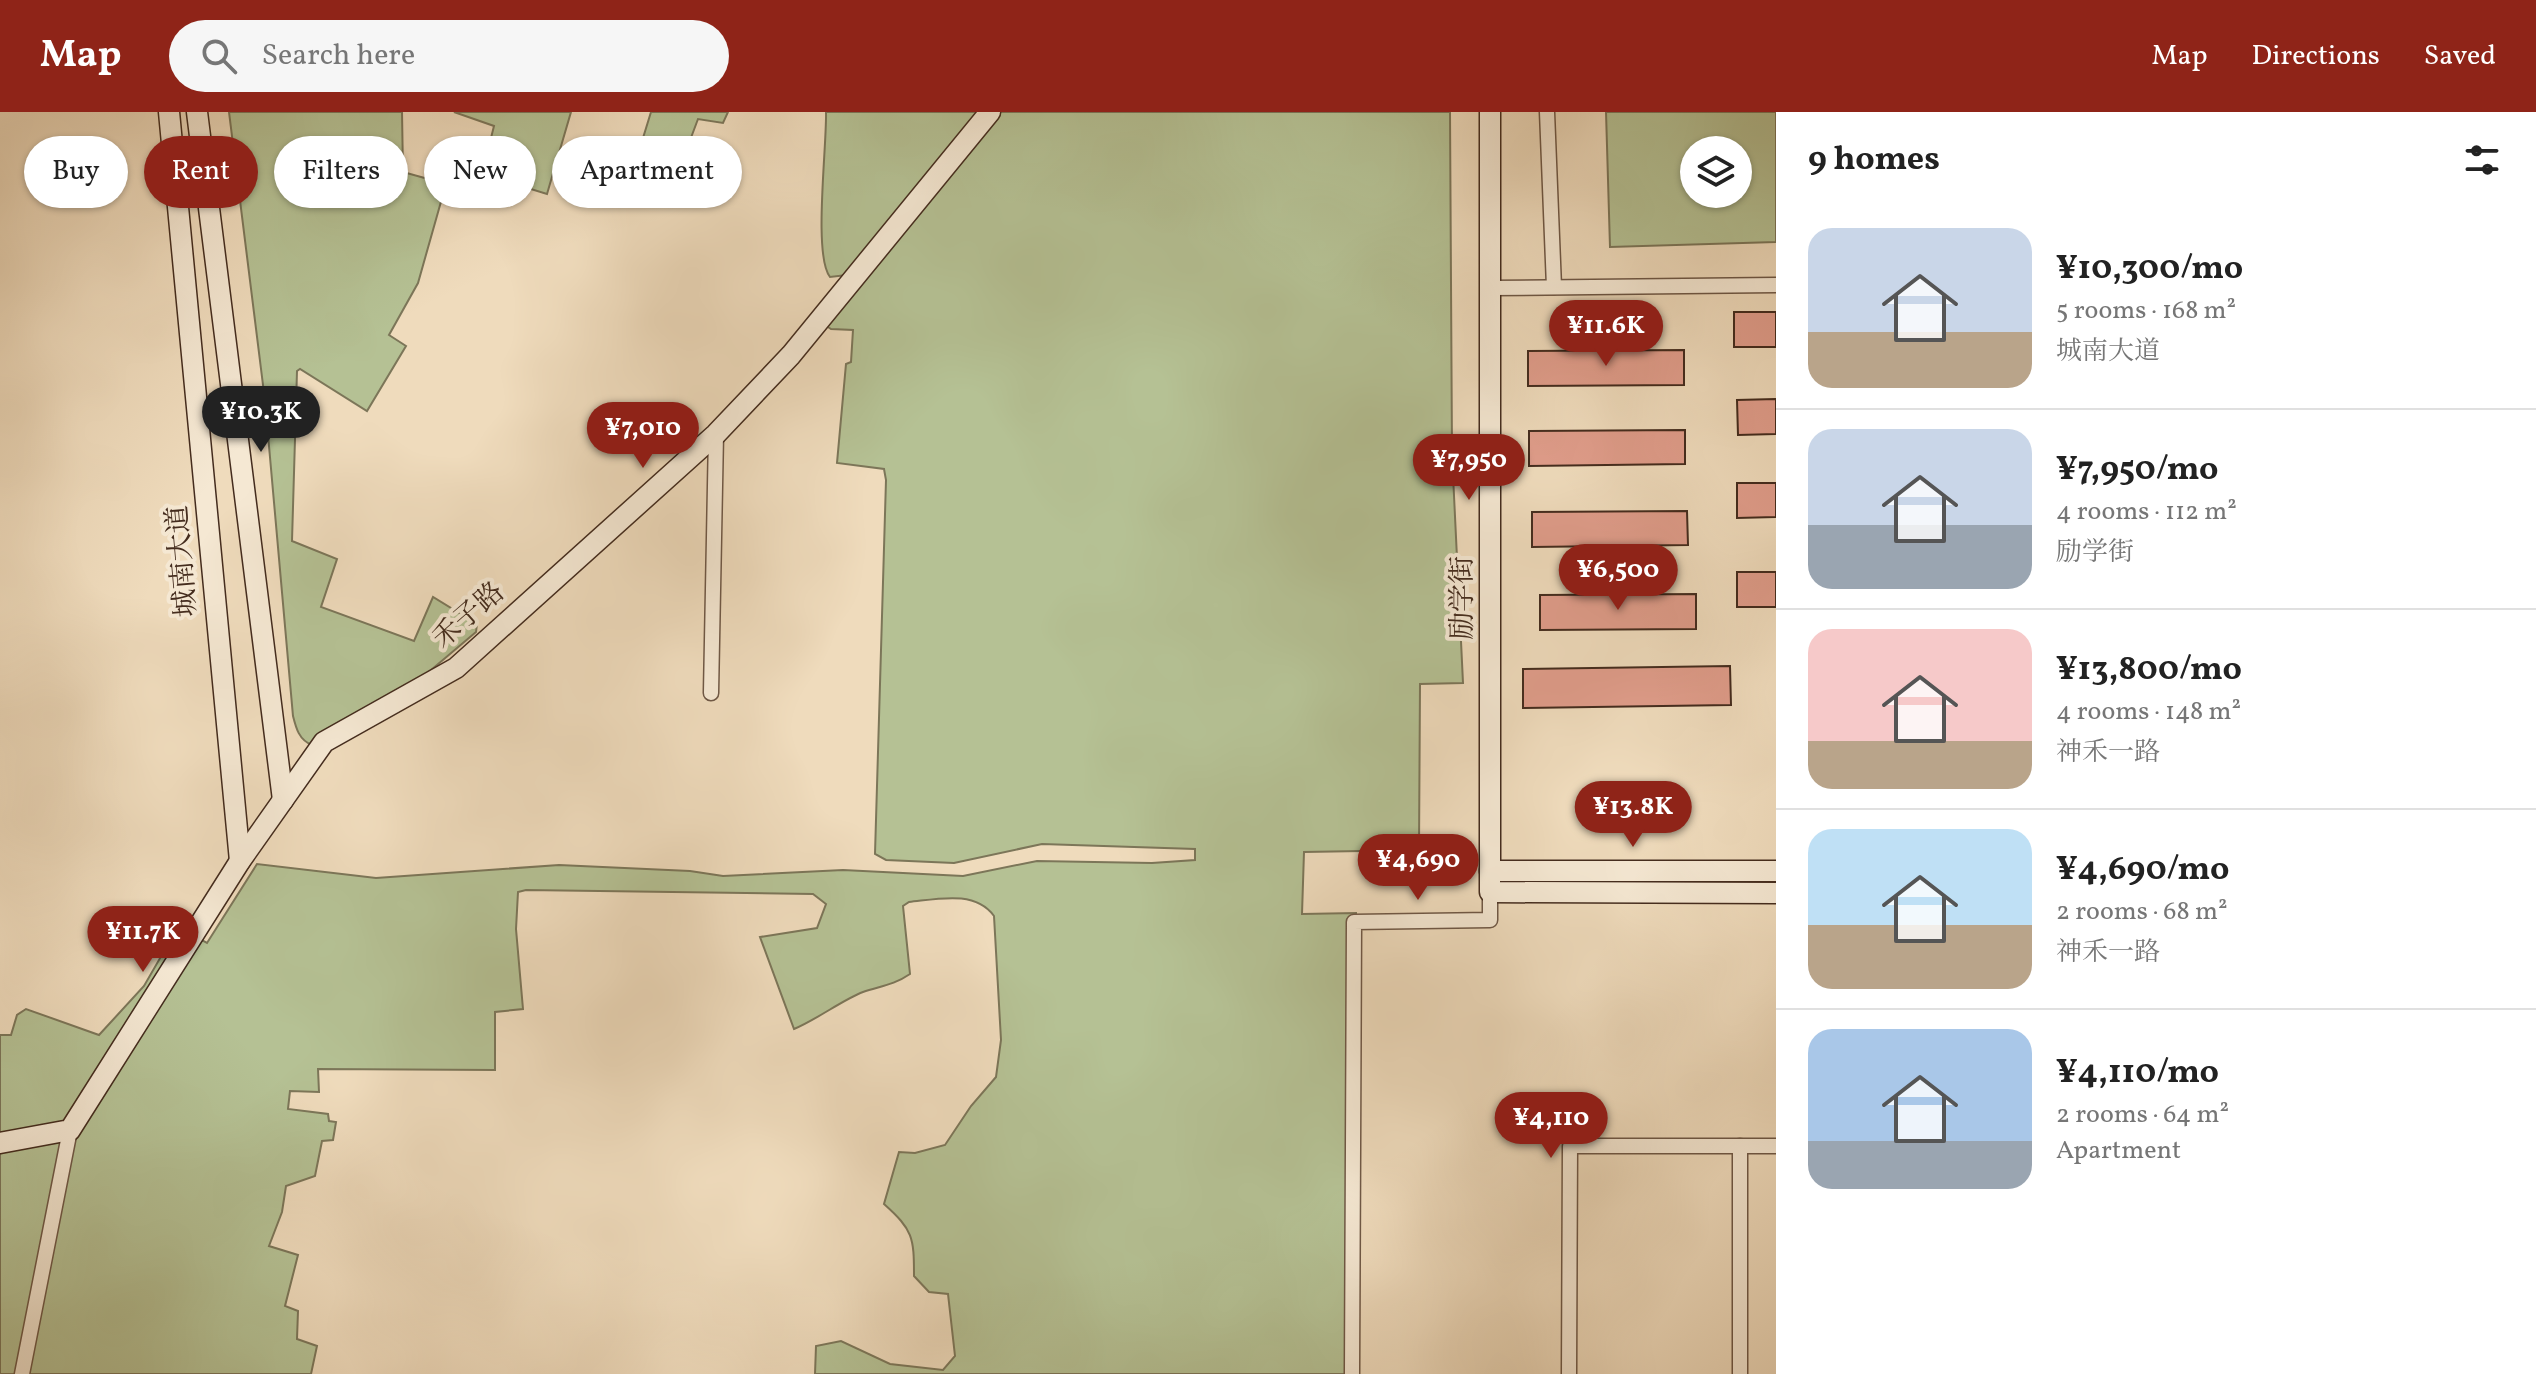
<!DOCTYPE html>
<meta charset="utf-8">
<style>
:root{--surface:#fff;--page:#f6f6f6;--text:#222;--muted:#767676;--line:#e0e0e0;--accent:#8f2418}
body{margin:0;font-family:Vollkorn,"Noto Serif SC",serif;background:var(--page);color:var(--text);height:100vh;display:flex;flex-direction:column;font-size:30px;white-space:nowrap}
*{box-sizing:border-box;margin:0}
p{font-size:26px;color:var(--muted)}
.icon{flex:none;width:44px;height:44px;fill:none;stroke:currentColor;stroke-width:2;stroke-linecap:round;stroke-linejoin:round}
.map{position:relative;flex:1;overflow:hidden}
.details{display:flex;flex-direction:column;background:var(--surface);width:760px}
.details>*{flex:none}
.top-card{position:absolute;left:24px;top:24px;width:760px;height:72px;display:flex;gap:16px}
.tools{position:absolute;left:1680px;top:24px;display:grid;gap:16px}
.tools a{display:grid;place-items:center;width:72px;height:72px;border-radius:50%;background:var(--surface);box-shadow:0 2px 6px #0004;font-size:40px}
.price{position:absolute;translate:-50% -68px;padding:0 18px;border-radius:28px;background:var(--accent);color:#fff;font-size:26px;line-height:52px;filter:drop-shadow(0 2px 4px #0008)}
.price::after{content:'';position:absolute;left:50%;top:48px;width:24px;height:18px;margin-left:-12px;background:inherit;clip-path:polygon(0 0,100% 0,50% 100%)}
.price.selected{background:#222;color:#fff}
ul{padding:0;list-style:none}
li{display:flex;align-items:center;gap:24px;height:200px;padding:0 32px}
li+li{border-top:2px solid var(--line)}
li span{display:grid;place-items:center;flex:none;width:224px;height:160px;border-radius:24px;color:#555}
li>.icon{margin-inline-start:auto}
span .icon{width:96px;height:96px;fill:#fffc;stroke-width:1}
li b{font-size:34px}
h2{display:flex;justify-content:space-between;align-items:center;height:96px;padding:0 32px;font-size:34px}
.chip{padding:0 28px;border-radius:36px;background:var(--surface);box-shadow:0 2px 6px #0004;font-size:28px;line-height:72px}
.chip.selected{background:var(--accent);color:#fff}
header{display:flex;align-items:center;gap:48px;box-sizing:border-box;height:112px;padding:0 40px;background:var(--accent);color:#fff}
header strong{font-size:38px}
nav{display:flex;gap:44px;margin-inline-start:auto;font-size:28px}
.search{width:560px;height:72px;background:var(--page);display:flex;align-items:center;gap:20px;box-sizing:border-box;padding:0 28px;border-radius:44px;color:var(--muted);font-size:30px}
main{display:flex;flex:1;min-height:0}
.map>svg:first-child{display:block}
.green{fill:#b5c194;stroke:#7c7659;stroke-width:2;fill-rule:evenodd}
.building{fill:#e09d8b;stroke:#442c1e;stroke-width:2}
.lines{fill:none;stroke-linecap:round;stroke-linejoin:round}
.street-casing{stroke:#6f5846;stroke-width:17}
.secondary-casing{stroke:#442c1e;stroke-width:23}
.street{stroke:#f5e8d3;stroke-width:14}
.secondary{stroke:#f5e8d3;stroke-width:20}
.labels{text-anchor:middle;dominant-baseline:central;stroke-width:8;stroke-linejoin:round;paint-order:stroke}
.street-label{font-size:28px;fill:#442c1e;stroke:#f5e8d3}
</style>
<header>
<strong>Map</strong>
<div class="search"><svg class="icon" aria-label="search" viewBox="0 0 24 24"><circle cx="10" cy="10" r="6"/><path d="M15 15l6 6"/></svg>Search here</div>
<nav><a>Map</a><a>Directions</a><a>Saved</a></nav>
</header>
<main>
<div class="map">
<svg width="1776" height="1262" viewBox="0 0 1776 1262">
<rect width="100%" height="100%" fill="#efdbbc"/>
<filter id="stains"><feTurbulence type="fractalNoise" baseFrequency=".0025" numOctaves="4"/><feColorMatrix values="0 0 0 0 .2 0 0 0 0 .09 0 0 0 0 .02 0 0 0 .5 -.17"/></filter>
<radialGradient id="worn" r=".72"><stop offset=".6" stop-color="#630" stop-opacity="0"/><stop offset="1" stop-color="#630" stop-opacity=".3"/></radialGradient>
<g class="green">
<path d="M229,0H402L403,60L446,72L418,171L389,223L406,234L367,299L300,257L297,259L292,429L337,447L321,495L414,529L433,485L477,512L476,520L405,580L312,633C299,628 296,616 293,604L265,289Z"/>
<polygon points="454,0 571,0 547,82 482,62 494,14"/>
<polygon points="651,0 728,0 723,11 698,7 677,63 635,52"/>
<path d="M826,0H1450L1452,342L1463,571L1420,572L1419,738L1304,740L1302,802L1356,801L1345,1262H815L816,1234L841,1229L890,1252L943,1258L955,1244L948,1182L929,1180L914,1164C914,1125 913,1118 884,1092L899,1040L915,1041L945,1033L971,994L996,965L1001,928L994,804C975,778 938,787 909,790L903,794L910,862C894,873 881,874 863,880C844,887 816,908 794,917L760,825L817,816L826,792L813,782L526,778L518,780L516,817L523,897L495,900V958L318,957L319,980L290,979L288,997L328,1002L329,1009L336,1010L333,1028L322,1029L315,1064L286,1074L282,1100L269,1134L298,1143L285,1194L298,1199L297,1227L317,1234L311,1262H0V923H11L17,903L26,897L99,923L144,874L178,815L207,831L257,752L376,766L559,753L690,759L723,764L843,758L963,764L1037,749L1152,751L1195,748V737L1042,732L954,751L886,748L875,742L886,368L884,357L837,351L846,252L851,250L853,218L831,217L825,213L847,163L830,165C813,143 827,35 826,0Z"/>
<path d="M1606,0H1776V130L1610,135ZM1694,38H1738V82H1694Z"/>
</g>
<g class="building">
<rect x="1734" y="200" width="42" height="35"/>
<polygon points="1684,238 1684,273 1528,274 1528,239"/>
<polygon points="1776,287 1776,322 1738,323 1737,288"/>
<polygon points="1685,318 1685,352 1529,354 1529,319"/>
<polygon points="1737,371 1776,371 1776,405 1737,406"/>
<polygon points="1687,399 1688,433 1532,435 1532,400"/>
<rect x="1737" y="460" width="39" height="35"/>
<polygon points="1696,482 1696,517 1540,518 1540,483"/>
<polygon points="1730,554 1731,593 1523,596 1523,557"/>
</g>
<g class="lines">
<defs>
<g id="street">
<polyline points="1547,0 1554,175"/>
<polyline points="1491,176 1776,173"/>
<polyline points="711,581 716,322"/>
<polyline points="22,1262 70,1018"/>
<polyline points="1352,1262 1354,810 1490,808 1490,780"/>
<polyline points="1569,1262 1570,1034 1740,1034"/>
<polyline points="1740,1262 1740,1034 1776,1034"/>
</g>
<g id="secondary">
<polyline points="169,0 240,749"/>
<polyline points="197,0 283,688"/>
<polyline points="1490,0 1490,780 1776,781"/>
<polyline points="1490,759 1776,759"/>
<polyline points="0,1031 70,1018 240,749 324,630 456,556 716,322 791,243 990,0"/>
</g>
</defs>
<use href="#street" class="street-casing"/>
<use href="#secondary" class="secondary-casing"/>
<use href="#street" class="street"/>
<use href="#secondary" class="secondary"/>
</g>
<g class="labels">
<g class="street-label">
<text transform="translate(183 449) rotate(-95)">城南大道</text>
<text transform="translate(1463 486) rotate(-90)">励学街</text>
<text transform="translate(469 504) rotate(-41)">禾子路</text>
</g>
</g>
<rect width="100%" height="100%" filter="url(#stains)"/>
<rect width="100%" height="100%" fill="url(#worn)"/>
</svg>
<div class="tools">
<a><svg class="icon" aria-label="layers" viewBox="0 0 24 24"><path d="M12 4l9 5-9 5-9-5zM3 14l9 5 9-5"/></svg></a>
</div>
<b class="price" style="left:1606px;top:256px">¥11.6K</b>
<b class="price selected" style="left:261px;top:342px">¥10.3K</b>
<b class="price" style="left:643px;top:358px">¥7,010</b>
<b class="price" style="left:1469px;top:390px">¥7,950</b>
<b class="price" style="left:1618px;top:500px">¥6,500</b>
<b class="price" style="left:1633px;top:737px">¥13.8K</b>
<b class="price" style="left:1418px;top:790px">¥4,690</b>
<b class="price" style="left:143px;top:862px">¥11.7K</b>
<b class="price" style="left:1551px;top:1048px">¥4,110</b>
<div class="top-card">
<a class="chip">Buy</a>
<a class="chip selected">Rent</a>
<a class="chip">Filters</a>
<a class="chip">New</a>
<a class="chip">Apartment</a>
</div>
</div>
<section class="details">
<h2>9 homes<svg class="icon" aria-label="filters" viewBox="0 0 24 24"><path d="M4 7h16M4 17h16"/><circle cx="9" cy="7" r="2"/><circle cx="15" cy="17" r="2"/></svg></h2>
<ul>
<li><span style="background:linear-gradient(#c9d6e8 65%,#b9a48a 0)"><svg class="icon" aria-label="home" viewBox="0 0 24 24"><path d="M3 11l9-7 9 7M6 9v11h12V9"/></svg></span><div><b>¥10,300/mo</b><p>5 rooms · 168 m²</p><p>城南大道</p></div></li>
<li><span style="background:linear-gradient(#c9d6e8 60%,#9aa5b1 0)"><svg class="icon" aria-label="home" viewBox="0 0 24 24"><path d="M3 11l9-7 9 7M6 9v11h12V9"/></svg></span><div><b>¥7,950/mo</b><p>4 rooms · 112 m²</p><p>励学街</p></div></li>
<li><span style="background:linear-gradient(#f6c9c9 70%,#b9a48a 0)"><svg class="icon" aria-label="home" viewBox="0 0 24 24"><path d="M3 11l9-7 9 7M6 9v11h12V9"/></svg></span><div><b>¥13,800/mo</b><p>4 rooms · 148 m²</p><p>神禾一路</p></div></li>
<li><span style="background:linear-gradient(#bfe0f5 60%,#b9a48a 0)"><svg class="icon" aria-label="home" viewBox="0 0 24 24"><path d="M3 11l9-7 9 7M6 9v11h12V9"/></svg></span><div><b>¥4,690/mo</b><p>2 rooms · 68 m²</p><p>神禾一路</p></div></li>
<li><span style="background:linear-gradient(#a9c7e8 70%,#9aa5b1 0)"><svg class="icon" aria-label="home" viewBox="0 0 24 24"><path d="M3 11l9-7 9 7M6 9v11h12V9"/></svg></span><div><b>¥4,110/mo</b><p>2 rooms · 64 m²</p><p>Apartment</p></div></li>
</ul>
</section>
</main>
